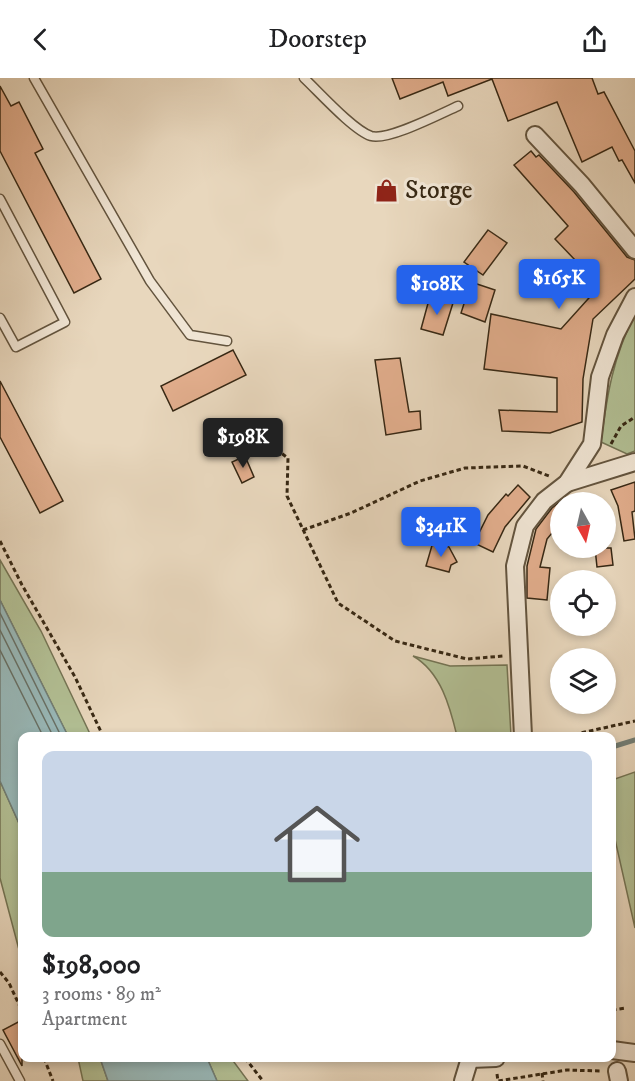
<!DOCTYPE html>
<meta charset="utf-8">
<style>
:root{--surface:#fff;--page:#f6f6f6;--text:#202124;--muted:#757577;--line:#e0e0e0;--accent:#2563eb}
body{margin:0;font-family:"IM FELL DW Pica",serif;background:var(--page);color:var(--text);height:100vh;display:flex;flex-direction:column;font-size:22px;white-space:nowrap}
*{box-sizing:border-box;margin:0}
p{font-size:20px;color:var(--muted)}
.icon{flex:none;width:33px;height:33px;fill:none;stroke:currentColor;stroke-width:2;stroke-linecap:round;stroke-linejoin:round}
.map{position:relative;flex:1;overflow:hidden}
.panel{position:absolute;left:18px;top:654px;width:598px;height:330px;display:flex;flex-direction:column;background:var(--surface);border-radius:12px;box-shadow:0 3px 9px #0003}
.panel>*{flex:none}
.needle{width:39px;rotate:172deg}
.fabs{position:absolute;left:550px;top:414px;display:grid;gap:12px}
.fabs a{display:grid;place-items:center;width:66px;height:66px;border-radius:50%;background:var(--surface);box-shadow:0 3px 9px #0003;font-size:30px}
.price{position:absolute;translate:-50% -51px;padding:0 14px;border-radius:6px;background:var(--accent);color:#fff;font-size:20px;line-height:39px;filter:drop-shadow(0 2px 3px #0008)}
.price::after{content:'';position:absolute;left:50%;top:36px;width:18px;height:14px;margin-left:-9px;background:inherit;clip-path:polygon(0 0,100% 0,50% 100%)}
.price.selected{background:#222;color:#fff}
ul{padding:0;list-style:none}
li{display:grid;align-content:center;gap:12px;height:318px;padding:0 24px}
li+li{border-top:2px solid var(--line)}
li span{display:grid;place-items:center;height:186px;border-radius:12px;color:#555}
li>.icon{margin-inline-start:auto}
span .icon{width:108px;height:108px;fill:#fffc;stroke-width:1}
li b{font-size:26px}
header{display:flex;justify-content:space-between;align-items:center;height:78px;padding:0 24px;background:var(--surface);font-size:27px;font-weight:600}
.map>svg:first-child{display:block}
.green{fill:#b2bf94;stroke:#747454;stroke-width:1.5}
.water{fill:#98b8b8;stroke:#717e76;stroke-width:1.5}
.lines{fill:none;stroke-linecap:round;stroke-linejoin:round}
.shore{stroke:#687066;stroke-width:1.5}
.stream{stroke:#717e76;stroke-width:5}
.building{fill:#e1ad8c;stroke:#372814;stroke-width:1.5}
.service-casing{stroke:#63543e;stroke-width:11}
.minor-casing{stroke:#63543e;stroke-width:20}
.path{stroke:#372814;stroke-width:3;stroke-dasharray:4.5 3;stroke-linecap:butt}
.service{stroke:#f0e5d4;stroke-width:8}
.minor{stroke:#f0e5d4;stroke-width:16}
.labels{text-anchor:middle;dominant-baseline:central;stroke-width:6;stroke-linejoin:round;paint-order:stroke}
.poi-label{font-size:26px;fill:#372814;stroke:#f0e5d4;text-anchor:start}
</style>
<header><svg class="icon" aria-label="back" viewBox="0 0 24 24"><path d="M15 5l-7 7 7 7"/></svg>Doorstep<svg class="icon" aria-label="share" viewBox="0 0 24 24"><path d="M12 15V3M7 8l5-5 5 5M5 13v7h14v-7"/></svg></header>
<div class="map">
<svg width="635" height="1003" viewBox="0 0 635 1003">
<rect width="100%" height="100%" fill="#e8d7bd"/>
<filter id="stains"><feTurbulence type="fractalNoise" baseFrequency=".00333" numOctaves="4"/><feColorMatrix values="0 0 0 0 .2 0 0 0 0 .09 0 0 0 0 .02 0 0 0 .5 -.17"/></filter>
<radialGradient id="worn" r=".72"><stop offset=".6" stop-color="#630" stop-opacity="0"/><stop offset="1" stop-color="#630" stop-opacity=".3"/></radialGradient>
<g class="green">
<path d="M635,236V373L627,376L601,364C607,317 613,279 635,236Z"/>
<polygon points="0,482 41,553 91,658 68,658 0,522"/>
<path d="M413,578L450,588L507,587L511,658H457C450,629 441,594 413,578Z"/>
<polygon points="635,694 635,850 612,748 612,702"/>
<polygon points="0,703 22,752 22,883 0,800"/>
<polygon points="78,980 100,980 108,1003 83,1003"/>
<polygon points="207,980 231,980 248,1003 217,1003"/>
</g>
<g class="water">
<polygon points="0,522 68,658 22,658 22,752 0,703"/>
<polygon points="100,980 207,980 217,1003 108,1003"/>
</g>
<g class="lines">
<g class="shore">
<polyline points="0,535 61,658"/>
<polyline points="0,552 53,658"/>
<polyline points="0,572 43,658"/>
</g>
<polyline class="stream" points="612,669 635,662"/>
</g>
<g class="building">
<polygon points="392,0 592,0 598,16 604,14 635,73 635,105 622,82 619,83 612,69 582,84 557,24 508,43 492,1 448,18 443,4 400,21"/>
<polygon points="0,8 11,28 19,24 43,71 35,75 101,201 74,215 0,73"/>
<polygon points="531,73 536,79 539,77 574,114 627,179 635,182 635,201 593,241 583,301 582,344 550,355 502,353 499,332 557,334 557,300 484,291 491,236 561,251 597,211 594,208 597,205 555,161 568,148 514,87"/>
<polygon points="488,152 507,165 483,197 464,184"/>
<polygon points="471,204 495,212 485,244 461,235"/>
<polygon points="430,218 453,225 443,257 421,251"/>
<polygon points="233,272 246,297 173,333 161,308"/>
<polygon points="400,280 409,334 420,333 421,351 386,357 375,282"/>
<polygon points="0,303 63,423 40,435 0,359"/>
<polygon points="245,378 254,399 242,405 232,384"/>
<polygon points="635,404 635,433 632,434 635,461 624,463 618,428 611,412"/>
<polygon points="518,407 530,419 505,449 493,474 474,465 488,437 506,416 508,418"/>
<polygon points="561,423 561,444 547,461 540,489 550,490 547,522 527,520 527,488 536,451 552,430"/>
<polygon points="433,464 449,469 457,484 451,487 449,494 426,488"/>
<polygon points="595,470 611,470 613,487 597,489"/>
<polygon points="22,942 22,988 3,952"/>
</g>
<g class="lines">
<defs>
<g id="service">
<polyline points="34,0 150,203 190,257 227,263"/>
<path d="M304,0C319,14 353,52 371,58C388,63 440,36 458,28"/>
<polyline points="0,121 65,244 16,269 0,240"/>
<polyline points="0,966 20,1003"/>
</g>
<g id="minor">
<polyline points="535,57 582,107 635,172"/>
<polyline points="567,405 635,384"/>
<polyline points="523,658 515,488 525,448 544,423 567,405 592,366 600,299 615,257 635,219"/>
<polyline points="612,972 635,975"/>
<polyline points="470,981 496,980"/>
<polyline points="617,993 619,1003"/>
<polyline points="463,1003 470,980"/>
</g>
</defs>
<use href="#service" class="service-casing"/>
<use href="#minor" class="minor-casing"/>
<g class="path">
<polyline points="611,366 621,348 635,339"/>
<polyline points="270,367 288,380 287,418 338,525 395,563 467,581 503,578"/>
<polyline points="303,452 351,435 420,403 465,390 523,388 549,398"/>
<polyline points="0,463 22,507 75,599 103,658"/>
<polyline points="567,658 635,643"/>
<polyline points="0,894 9,905 22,933"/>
<polyline points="612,932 626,930"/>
<polyline points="44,980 53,1003"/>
<polyline points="245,980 263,1003"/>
<polyline points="542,995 543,1003"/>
<polyline points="497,996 498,1003 567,992 601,993"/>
</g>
<use href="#service" class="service"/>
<use href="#minor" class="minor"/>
</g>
<defs>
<symbol id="shop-bare" viewBox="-9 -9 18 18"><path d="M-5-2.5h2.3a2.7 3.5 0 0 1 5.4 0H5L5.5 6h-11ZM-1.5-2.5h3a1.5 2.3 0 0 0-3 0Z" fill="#8f2418" stroke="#f0e5d4" stroke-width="2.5" paint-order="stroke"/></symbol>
</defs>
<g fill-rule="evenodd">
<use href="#shop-bare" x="370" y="96" width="33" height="33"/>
</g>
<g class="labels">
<g class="poi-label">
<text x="405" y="112">Storge</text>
</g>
</g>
<rect width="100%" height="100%" filter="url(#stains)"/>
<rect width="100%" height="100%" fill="url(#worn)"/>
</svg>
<div class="fabs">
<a><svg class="needle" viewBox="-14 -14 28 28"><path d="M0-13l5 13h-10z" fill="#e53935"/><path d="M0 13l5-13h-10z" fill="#757577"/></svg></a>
<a><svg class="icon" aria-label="locate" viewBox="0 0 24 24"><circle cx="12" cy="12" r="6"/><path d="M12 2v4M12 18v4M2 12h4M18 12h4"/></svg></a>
<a><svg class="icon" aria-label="layers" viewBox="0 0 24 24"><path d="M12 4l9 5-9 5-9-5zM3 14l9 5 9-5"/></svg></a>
</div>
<b class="price" style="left:559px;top:232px">$165K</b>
<b class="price" style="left:437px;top:238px">$108K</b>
<b class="price selected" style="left:243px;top:391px">$198K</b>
<b class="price" style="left:441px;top:480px">$341K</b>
<section class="panel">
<ul>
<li><span style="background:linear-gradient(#c9d6e8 65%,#7fa58c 0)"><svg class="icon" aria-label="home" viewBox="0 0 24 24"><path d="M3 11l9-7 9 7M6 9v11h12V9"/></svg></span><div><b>$198,000</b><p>3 rooms · 89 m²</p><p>Apartment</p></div></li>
</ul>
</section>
</div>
